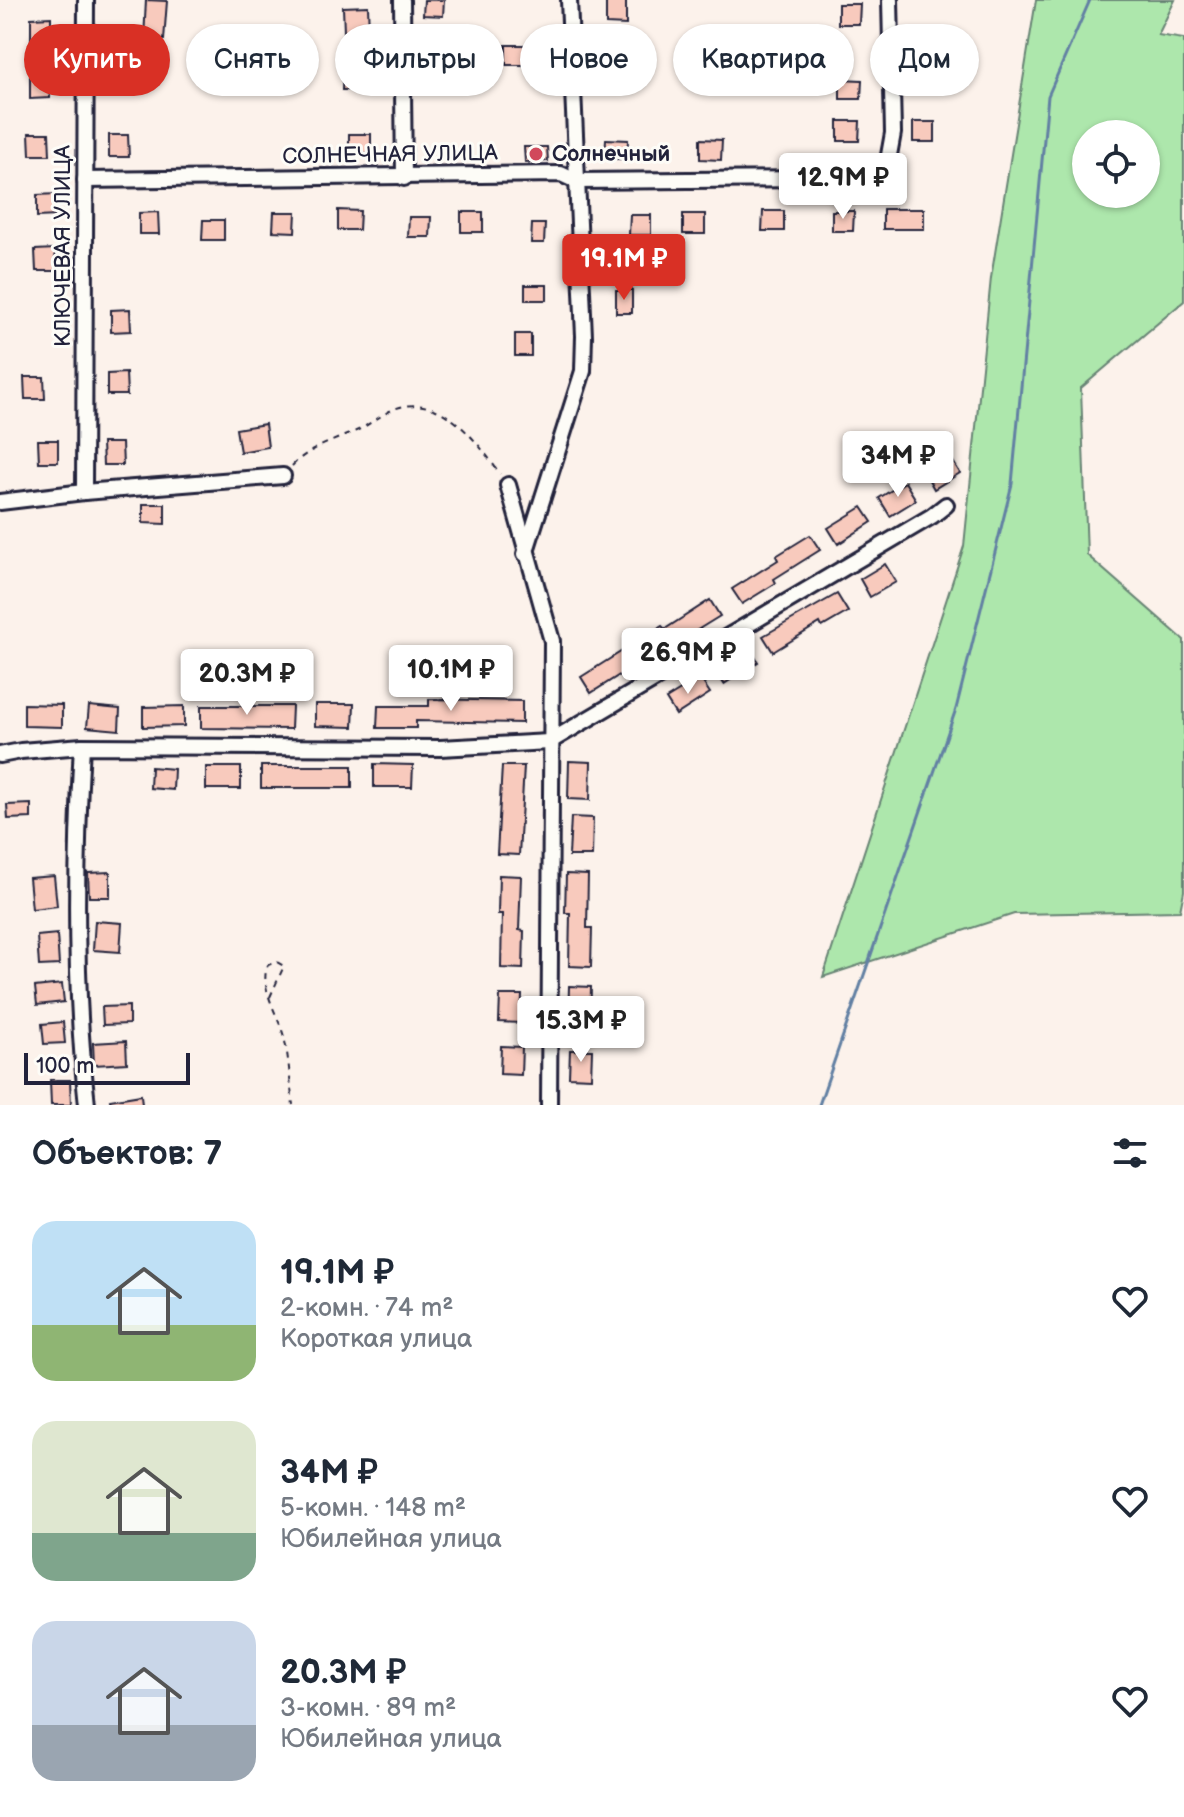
<!DOCTYPE html>
<html lang="ru">
<meta charset="utf-8">
<style>
:root{--surface:#fff;--page:#f2f2f3;--text:#1f2937;--muted:#747a83;--accent:#d93025}
body{margin:0;font-family:"Balsamiq Sans",sans-serif;background:var(--page);color:var(--text);height:100vh;display:flex;flex-direction:column;font-size:30px;white-space:nowrap}
*{box-sizing:border-box;margin:0}
p{font-size:26px;color:var(--muted)}
.icon{flex:none;width:44px;height:44px;fill:none;stroke:currentColor;stroke-width:2;stroke-linecap:round;stroke-linejoin:round}
.map{position:relative;height:1105px;overflow:hidden}
.drawer{display:flex;flex-direction:column;background:var(--surface);flex:1}
.drawer>*{flex:none}
.banner{position:absolute;left:24px;top:24px;width:1136px;height:72px;display:flex;gap:16px}
.buttons{position:absolute;left:1072px;top:120px;display:grid;gap:16px}
.buttons a{display:grid;place-items:center;width:88px;height:88px;border-radius:50%;background:var(--surface);box-shadow:0 2px 6px #0004;font-size:40px}
.scale{position:absolute;left:24px;bottom:20px;width:166px;box-sizing:border-box;padding-left:8px;border:4px solid #22223b;border-top:0;font-size:22px;line-height:28px;white-space:nowrap;color:#22223b;-webkit-text-stroke:6px #fdfcf7;paint-order:stroke}
.price{position:absolute;translate:-50% -68px;padding:0 18px;border-radius:8px;background:#fff;color:#222;font-size:26px;line-height:52px;filter:drop-shadow(0 2px 4px #0008)}
.price::after{content:'';position:absolute;left:50%;top:48px;width:24px;height:18px;margin-left:-12px;background:inherit;clip-path:polygon(0 0,100% 0,50% 100%)}
.price.active{background:var(--accent);color:#fff}
ul{padding:0;list-style:none}
li{display:flex;align-items:center;gap:24px;height:200px;padding:0 32px}
li span{display:grid;place-items:center;flex:none;width:224px;height:160px;border-radius:24px;color:#555}
li>.icon{margin-inline-start:auto}
span .icon{width:96px;height:96px;fill:#fffc;stroke-width:1}
li b{font-size:34px}
h2{display:flex;justify-content:space-between;align-items:center;height:96px;padding:0 32px;font-size:34px}
.chip{padding:0 28px;border-radius:36px;background:var(--surface);box-shadow:0 2px 6px #0004;font-size:28px;line-height:72px}
.chip.active{background:var(--accent);color:#fff}
.map>svg:first-child{display:block}
.green{fill:#ade7ac;stroke:#688474;stroke-width:2;fill-rule:evenodd}
.lines{fill:none;stroke-linecap:round;stroke-linejoin:round}
.stream{stroke:#6280a3;stroke-width:3}
.building{fill:#f8cabd;stroke:#22223b;stroke-width:2}
.minor-casing{stroke:#22223b;stroke-width:20}
.path{stroke:#22223b;stroke-width:2;stroke-dasharray:6 6;stroke-linecap:butt}
.minor{stroke:#fdfcf7;stroke-width:14}
.poi-dot{fill:#d1495b;stroke:#fdfcf7;stroke-width:3}
.labels{text-anchor:middle;dominant-baseline:central;stroke-width:6;stroke-linejoin:round;paint-order:stroke}
.poi-label{font-size:22px;font-weight:bold;fill:#22223b;stroke:#fdfcf7;text-anchor:start}
.street-label{font-size:22px;fill:#22223b;stroke:#fdfcf7}
</style>
<div class="map">
<svg width="1184" height="1105" viewBox="0 0 1184 1105">
<rect width="100%" height="100%" fill="#fcf2eb"/>
<filter id="ink" filterUnits="userSpaceOnUse"><feTurbulence type="fractalNoise" baseFrequency=".0125" numOctaves="2"/><feDisplacementMap in="SourceGraphic" scale="16" xChannelSelector="R" yChannelSelector="G"/><feConvolveMatrix kernelMatrix="1 2 1 2 8 2 1 2 1" color-interpolation-filters="sRGB"/></filter>
<g filter="url(#ink)">
<path class="green" d="M1036,0H1175L1158,35L1184,39V301L1081,388L1087,555L1184,640V891L1180,911L1014,914L823,977L964,546L991,278ZM1086,134H1146V194H1086Z"/>
<g class="lines">
<polyline class="stream" points="819,1105 956,709 1012,484 1048,96 1090,0"/>
</g>
<g class="building">
<polygon points="146,0 167,1 164,40 144,39"/>
<polygon points="424,0 444,0 443,16 423,15"/>
<polygon points="606,0 626,0 626,25 606,24"/>
<polygon points="838,4 860,4 859,24 838,24"/>
<polygon points="368,6 369,31 344,32 343,7"/>
<polygon points="51,17 51,39 31,40 31,18"/>
<polygon points="908,31 930,31 930,51 908,50"/>
<polygon points="433,39 453,39 452,61 432,61"/>
<polygon points="506,45 528,45 527,65 506,65"/>
<polygon points="107,66 126,66 127,88 107,88"/>
<polygon points="343,70 364,71 364,90 342,90"/>
<polygon points="606,71 628,71 627,91 605,90"/>
<polygon points="50,76 50,98 30,99 30,77"/>
<polygon points="840,79 862,80 861,99 840,99"/>
<polygon points="838,121 860,121 859,141 838,141"/>
<rect x="913" y="122" width="22" height="20"/>
<polygon points="29,133 49,133 50,155 30,155"/>
<rect x="349" y="134" width="22" height="20"/>
<polygon points="109,135 128,135 129,157 109,157"/>
<polygon points="606,139 628,140 627,159 605,159"/>
<polygon points="700,139 722,140 721,160 700,159"/>
<polygon points="524,147 547,147 548,161 525,162"/>
<polygon points="57,194 57,216 37,217 37,195"/>
<rect x="883" y="209" width="41" height="20"/>
<polygon points="338,210 360,211 359,230 338,230"/>
<polygon points="763,211 784,211 784,231 762,231"/>
<polygon points="832,211 854,211 853,231 832,231"/>
<polygon points="158,212 159,234 139,234 139,213"/>
<polygon points="274,212 296,212 295,232 273,231"/>
<rect x="461" y="212" width="22" height="20"/>
<rect x="683" y="214" width="22" height="20"/>
<polygon points="630,215 651,215 651,235 629,235"/>
<polygon points="409,217 431,217 430,237 408,237"/>
<polygon points="203,220 224,220 224,240 202,240"/>
<polygon points="532,224 545,224 544,243 531,243"/>
<polygon points="55,249 56,271 36,271 35,250"/>
<rect x="525" y="285" width="22" height="15"/>
<rect x="616" y="290" width="16" height="23"/>
<polygon points="130,309 131,331 111,332 111,310"/>
<rect x="515" y="334" width="16" height="22"/>
<polygon points="126,373 127,395 107,395 107,374"/>
<polygon points="24,377 44,377 45,399 25,399"/>
<polygon points="265,424 268,447 240,452 236,429"/>
<polygon points="38,440 58,440 58,462 39,462"/>
<polygon points="102,443 122,443 123,465 103,465"/>
<polygon points="949,455 960,473 934,489 924,471"/>
<polygon points="905,482 916,500 890,516 879,498"/>
<polygon points="143,504 165,504 165,524 143,523"/>
<polygon points="862,507 872,522 838,544 828,528"/>
<polygon points="810,535 820,550 774,579 776,583 742,604 732,589 778,560 776,556"/>
<polygon points="885,564 896,582 870,597 860,579"/>
<polygon points="837,594 848,612 822,627 820,623 773,652 763,636"/>
<polygon points="710,600 720,616 686,637 684,634 591,693 581,677 662,626 665,629"/>
<polygon points="748,646 758,662 724,684 714,668"/>
<polygon points="700,678 710,693 676,715 666,699"/>
<polygon points="429,699 522,701 522,723 416,721 416,728 377,728 378,706 429,706"/>
<polygon points="24,704 62,705 62,727 24,726"/>
<polygon points="315,704 354,704 353,727 315,726"/>
<polygon points="89,706 120,709 119,730 87,727"/>
<polygon points="184,706 184,726 143,727 143,707"/>
<polygon points="201,706 292,706 291,729 201,728"/>
<polygon points="569,761 591,762 590,800 568,799"/>
<polygon points="374,764 413,765 412,787 374,787"/>
<rect x="261" y="766" width="91" height="22"/>
<polygon points="502,766 524,766 519,855 497,854"/>
<polygon points="151,767 174,769 173,790 150,788"/>
<rect x="206" y="767" width="35" height="22"/>
<polygon points="31,804 31,818 8,819 7,805"/>
<polygon points="571,817 593,818 592,856 569,856"/>
<polygon points="110,872 110,897 89,897 88,873"/>
<polygon points="566,874 588,875 587,928 592,928 591,967 569,966 570,913 565,913"/>
<polygon points="499,875 521,876 519,930 524,931 523,969 501,968 502,914 498,914"/>
<polygon points="54,876 57,906 32,909 29,878"/>
<polygon points="95,921 122,923 120,952 93,950"/>
<polygon points="57,934 59,965 39,966 37,936"/>
<polygon points="62,984 64,1002 37,1005 35,987"/>
<polygon points="569,986 591,987 590,1025 568,1024"/>
<polygon points="500,995 522,995 521,1023 499,1022"/>
<polygon points="129,1006 129,1024 103,1025 102,1007"/>
<polygon points="63,1022 65,1043 44,1044 42,1024"/>
<polygon points="126,1041 127,1063 94,1065 93,1043"/>
<polygon points="501,1046 522,1047 521,1075 500,1074"/>
<polygon points="570,1050 592,1050 591,1078 569,1077"/>
<polygon points="50,1080 70,1080 71,1105 51,1105"/>
<polygon points="141,1095 142,1105 111,1105 110,1100"/>
</g>
<g class="lines">
<defs>
<g id="minor">
<polyline points="402,0 404,178"/>
<polyline points="85,180 561,174 576,181 818,179 886,172 893,133 890,0"/>
<polyline points="508,485 552,641 549,1105"/>
<polyline points="84,492 86,0"/>
<polyline points="0,502 84,492 283,476"/>
<polyline points="525,554 583,371 584,336 569,0"/>
<path d="M82,746C75,866 74,986 87,1105"/>
<polyline points="0,755 21,751 82,746 440,748 549,742 932,516 946,505"/>
</g>
</defs>
<use href="#minor" class="minor-casing"/>
<g class="path">
<path d="M292,466C308,448 334,441 356,431C369,425 381,415 394,409C441,391 477,441 500,474"/>
<path d="M270,997L284,966L277,962L268,965C258,986 279,1016 284,1037C289,1058 290,1083 293,1105"/>
</g>
<use href="#minor" class="minor"/>
</g>
</g>
<circle class="poi-dot" cx="536" cy="154" r="8"/>
<g class="labels">
<g class="poi-label">
<text x="552" y="154">Солнечный</text>
</g>
<g class="street-label">
<text transform="translate(390 155) rotate(-1)">СОЛНЕЧНАЯ УЛИЦА</text>
<text transform="translate(63 246) rotate(-90)">КЛЮЧЕВАЯ УЛИЦА</text>
</g>
</g>
</svg>
<div class="buttons">
<a><svg class="icon" aria-label="locate" viewBox="0 0 24 24"><circle cx="12" cy="12" r="6"/><path d="M12 2v4M12 18v4M2 12h4M18 12h4"/></svg></a>
</div>
<div class="scale">100 m</div>
<b class="price" style="left:843px;top:221px">12.9M ₽</b>
<b class="price active" style="left:624px;top:302px">19.1M ₽</b>
<b class="price" style="left:898px;top:499px">34M ₽</b>
<b class="price" style="left:688px;top:696px">26.9M ₽</b>
<b class="price" style="left:451px;top:713px">10.1M ₽</b>
<b class="price" style="left:247px;top:717px">20.3M ₽</b>
<b class="price" style="left:581px;top:1064px">15.3M ₽</b>
<div class="banner">
<a class="chip active">Купить</a>
<a class="chip">Снять</a>
<a class="chip">Фильтры</a>
<a class="chip">Новое</a>
<a class="chip">Квартира</a>
<a class="chip">Дом</a>
</div>
</div>
<section class="drawer">
<h2>Объектов: 7<svg class="icon" aria-label="filters" viewBox="0 0 24 24"><path d="M4 7h16M4 17h16"/><circle cx="9" cy="7" r="2"/><circle cx="15" cy="17" r="2"/></svg></h2>
<ul>
<li><span style="background:linear-gradient(#bfe0f5 65%,#8fb573 0)"><svg class="icon" aria-label="home" viewBox="0 0 24 24"><path d="M3 11l9-7 9 7M6 9v11h12V9"/></svg></span><div><b>19.1M ₽</b><p>2-комн. · 74 m²</p><p>Короткая улица</p></div><svg class="icon" aria-label="heart" viewBox="0 0 24 24"><path d="M12 20l-8-8c-3-5 5-10 8-4 3-6 11-1 8 4z"/></svg></li>
<li><span style="background:linear-gradient(#dfe7d0 70%,#7fa58c 0)"><svg class="icon" aria-label="home" viewBox="0 0 24 24"><path d="M3 11l9-7 9 7M6 9v11h12V9"/></svg></span><div><b>34M ₽</b><p>5-комн. · 148 m²</p><p>Юбилейная улица</p></div><svg class="icon" aria-label="heart" viewBox="0 0 24 24"><path d="M12 20l-8-8c-3-5 5-10 8-4 3-6 11-1 8 4z"/></svg></li>
<li><span style="background:linear-gradient(#c9d6e8 65%,#9aa5b1 0)"><svg class="icon" aria-label="home" viewBox="0 0 24 24"><path d="M3 11l9-7 9 7M6 9v11h12V9"/></svg></span><div><b>20.3M ₽</b><p>3-комн. · 89 m²</p><p>Юбилейная улица</p></div><svg class="icon" aria-label="heart" viewBox="0 0 24 24"><path d="M12 20l-8-8c-3-5 5-10 8-4 3-6 11-1 8 4z"/></svg></li>
</ul>
</section>
